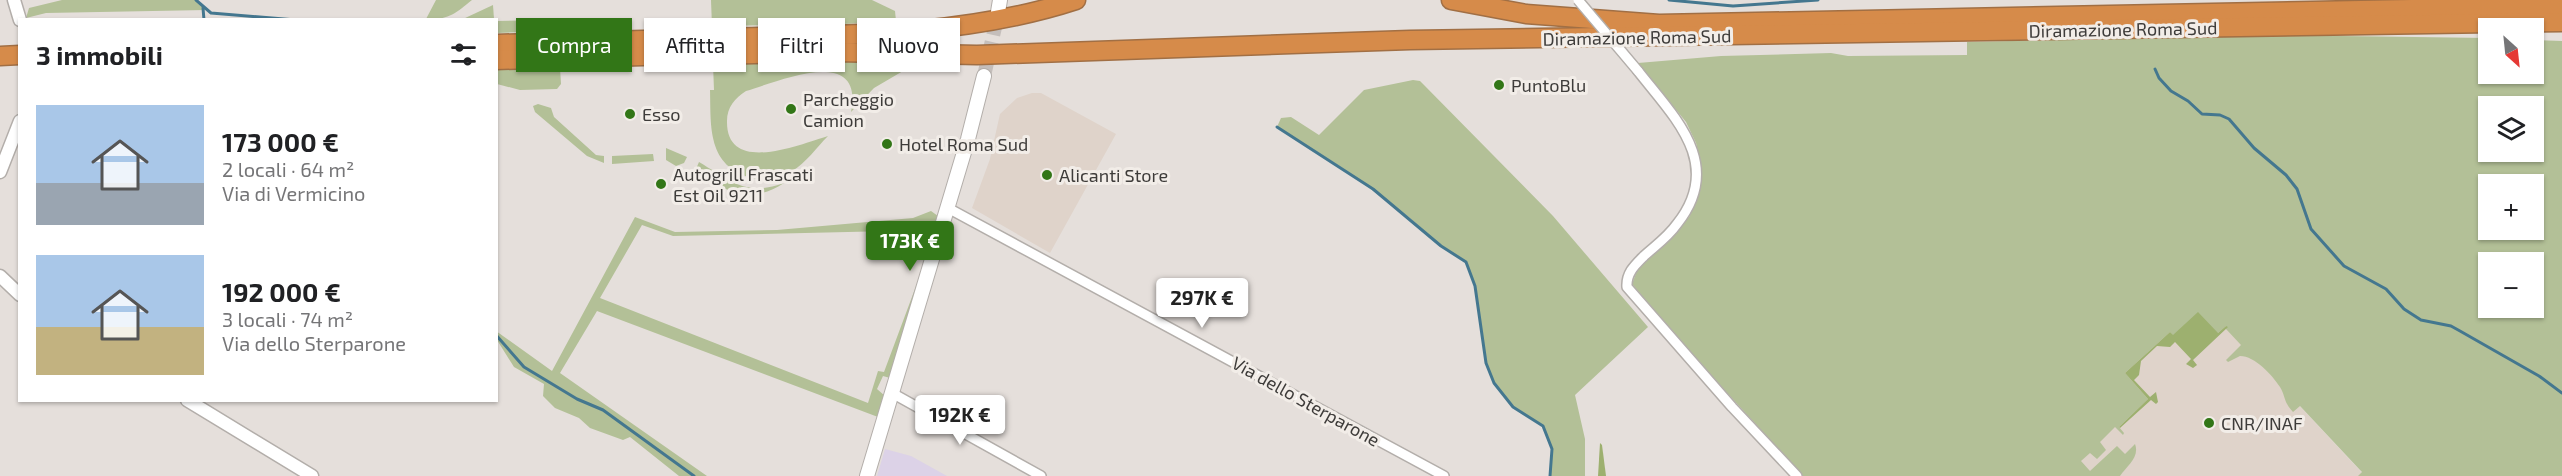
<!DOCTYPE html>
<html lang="it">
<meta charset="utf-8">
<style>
:root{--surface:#fff;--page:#f2f2f2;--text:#202124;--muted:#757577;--accent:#327617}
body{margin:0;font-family:"Exo 2",sans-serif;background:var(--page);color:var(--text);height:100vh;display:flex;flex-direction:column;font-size:22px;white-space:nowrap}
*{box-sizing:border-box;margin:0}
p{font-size:20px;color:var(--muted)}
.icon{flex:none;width:33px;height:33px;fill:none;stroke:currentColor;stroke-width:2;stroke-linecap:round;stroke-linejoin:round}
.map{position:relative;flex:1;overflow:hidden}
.side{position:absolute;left:18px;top:18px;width:480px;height:384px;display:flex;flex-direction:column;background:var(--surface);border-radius:0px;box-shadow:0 2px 4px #0004}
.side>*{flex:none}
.top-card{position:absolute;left:516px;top:18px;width:570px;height:54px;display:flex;gap:12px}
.needle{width:39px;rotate:153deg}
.controls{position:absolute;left:2478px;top:18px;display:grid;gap:12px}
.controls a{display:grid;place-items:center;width:66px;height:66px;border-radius:0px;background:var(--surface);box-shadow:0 2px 4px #0004;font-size:30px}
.price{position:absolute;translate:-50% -51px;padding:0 14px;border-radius:6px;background:#fff;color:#222;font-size:20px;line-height:39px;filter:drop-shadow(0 2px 3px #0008)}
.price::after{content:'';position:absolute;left:50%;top:36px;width:18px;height:14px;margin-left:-9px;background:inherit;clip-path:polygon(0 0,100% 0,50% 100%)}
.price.active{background:var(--accent);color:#fff}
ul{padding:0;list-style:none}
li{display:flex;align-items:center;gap:18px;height:150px;padding:0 18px}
li span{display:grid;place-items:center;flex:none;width:168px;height:120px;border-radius:0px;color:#555}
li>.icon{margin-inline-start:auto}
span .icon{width:72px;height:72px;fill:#fffc;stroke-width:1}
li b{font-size:26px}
h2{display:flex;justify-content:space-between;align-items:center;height:72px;padding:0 18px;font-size:26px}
.tag{padding:0 21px;border-radius:0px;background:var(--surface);box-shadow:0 2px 4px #0004;font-size:21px;line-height:54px}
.tag.active{background:var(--accent);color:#fff}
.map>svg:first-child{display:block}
.built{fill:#dfd3ca}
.industrial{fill:#dcd2e7}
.green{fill:#b3c097;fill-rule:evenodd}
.forest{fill:#9db06f}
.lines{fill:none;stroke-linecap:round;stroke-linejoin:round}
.stream{stroke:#44778f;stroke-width:3}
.secondary-tunnel{stroke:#c4bebb;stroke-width:14;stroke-dasharray:14 7;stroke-linecap:butt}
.motorway-tunnel{stroke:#c4bebb;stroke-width:18;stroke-dasharray:18 9;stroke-linecap:butt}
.minor-casing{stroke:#b3aeaa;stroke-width:12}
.tertiary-casing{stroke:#b3aeaa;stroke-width:15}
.secondary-casing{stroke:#b3aeaa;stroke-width:16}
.motorway-casing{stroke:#a16f44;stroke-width:21}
.minor{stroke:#fff;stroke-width:9}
.tertiary{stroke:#fff;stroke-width:12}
.secondary{stroke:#fff;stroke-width:14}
.motorway{stroke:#d68b4a;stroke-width:18}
.minor-bridge-casing{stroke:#b3aeaa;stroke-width:12;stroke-linecap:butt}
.minor-bridge{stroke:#fff;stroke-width:9}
.poi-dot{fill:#327617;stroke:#f2ede8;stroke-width:2}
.labels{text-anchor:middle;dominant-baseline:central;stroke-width:6;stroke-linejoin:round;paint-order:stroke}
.street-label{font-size:18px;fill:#3e3c3a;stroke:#f2ede8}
.poi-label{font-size:18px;fill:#3e3c3a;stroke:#f2ede8;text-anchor:start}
</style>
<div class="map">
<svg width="2562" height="476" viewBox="0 0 2562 476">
<rect width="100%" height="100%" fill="#e5dfdb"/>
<g class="built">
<polygon points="1032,93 1041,93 1116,134 1050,253 972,208 990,159 1000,114 1017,98"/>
<polygon points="2184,282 2365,476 1977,476"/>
</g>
<polygon class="industrial" points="885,449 911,456 947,476 877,476"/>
<g class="green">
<polygon points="62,0 196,0 206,10 46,13 26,18 29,8"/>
<path d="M436,0H472C455,14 448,20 426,19Z"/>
<polygon points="711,0 872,0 895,11 896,21 844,24 712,26"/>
<polygon points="493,5 494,19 463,19"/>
<polygon points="544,20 545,31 497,33 497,21"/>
<path d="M2274,35L2488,38V74H2534V40L2562,41V476H2358L2362,472L2360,470L2300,406L2293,412C2283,401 2286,397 2280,387C2272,375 2255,356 2240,356L2228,362L2226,360L2241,345L2226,329V326L2218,333L2173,336L2170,332L2125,373L2148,399L2119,427L2124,433L2123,435L2115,427L2100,442L2106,450L2097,459L2090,453L2081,461L2090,471L2117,446L2125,454L2135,444C2140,457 2127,466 2120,476H1803L1685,347L1632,284L1638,268L1689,217L1698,196L1701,164L1696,143L1686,122L1638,63L1721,56L1831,53L1848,56L1967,55V42ZM2488,106H2534V152H2488ZM2488,184H2534V230H2488ZM2488,262H2534V308H2488Z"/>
<path d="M848,61L896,64L903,71L874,88L851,112C865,43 777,82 746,91C735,98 727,107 727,121C726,176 801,144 828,136C817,147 806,163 792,171C780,179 765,181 752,178C707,166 711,127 710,90H714L713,64Z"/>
<polygon points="560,68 561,84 557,89 520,90 497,84 497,70"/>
<polygon points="1413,80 1420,81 1424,85 1553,216 1648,327 1575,395 1585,439 1585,476 1550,476 1552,449 1543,426 1513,407 1494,383 1486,363 1475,286 1466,262 1441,246 1410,218 1341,167 1277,127 1281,118 1291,117 1319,135 1364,90"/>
<polygon points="538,104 551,108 554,117 596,155 604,156 604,163 587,156 535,112 533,106"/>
<polygon points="666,148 687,157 684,163 676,166 666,160"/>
<polygon points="653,154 654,161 612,164 612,156"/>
<path d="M699,162C731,181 746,197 784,183C751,205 724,193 696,169Z"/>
<polygon points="931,211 938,216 928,252 891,231 673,236 642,225 600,298 868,403 878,371 884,372 925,262 890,378 883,376 877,389 885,396 878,417 597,311 560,373 707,476 679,476 630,437 623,440 590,428 579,418 555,408 543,396 544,384 514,367 497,340 496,331 552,371 635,217 675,232 777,230 913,218"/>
</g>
<g class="forest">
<polygon points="2198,312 2218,333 2226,326 2228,327 2193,360 2197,365 2193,368 2186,364 2191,359 2175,342 2170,347 2157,346 2141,361 2139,375 2134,380 2150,397 2156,392 2158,402 2156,404 2151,400 2120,428 2119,427 2148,399 2125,373 2170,332 2173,335"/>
<polygon points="1600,443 1602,445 1606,476 1598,476"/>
</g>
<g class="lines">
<g class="stream">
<polyline points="196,0 211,13 296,20"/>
<polyline points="1669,0 1733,6 1818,0"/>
<polyline points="203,8 204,20"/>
<polyline points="2155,69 2159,78 2171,91 2188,101 2202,114 2220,115 2229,119 2254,148 2286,175 2297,189 2311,229 2344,266 2386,289 2404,309 2421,320 2451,326 2460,331 2539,376 2562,393"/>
<polyline points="1277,127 1373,189 1441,246 1466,262 1475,286 1486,363 1494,383 1513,407 1543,426 1552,449 1550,476"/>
<polyline points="496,335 524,367 577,399 603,410 694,476"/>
</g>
<polyline class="secondary-tunnel" points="984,76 998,14"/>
<g class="motorway-tunnel">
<polyline points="679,39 712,38"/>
<polyline points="679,55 713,55"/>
</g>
<defs>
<g id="minor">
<path d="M1638,71C1674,117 1725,164 1677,224C1668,237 1655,246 1644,256C1635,265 1626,273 1627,287L1732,407L1797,476"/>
<polyline points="946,207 1444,476"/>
<polyline points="892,393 1041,476"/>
</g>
<g id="tertiary">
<polyline points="14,0 20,20"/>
<polyline points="0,172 20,121"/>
<polyline points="0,276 20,295"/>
<polyline points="187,400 312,476"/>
</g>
<g id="secondary">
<polyline points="998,12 1000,0"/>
<polyline points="867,476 968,139 984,76"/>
</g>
<g id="motorway">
<polyline points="1451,0 1526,14 1659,24 2562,6"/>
<path d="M712,38C833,35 960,38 1076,0"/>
<polyline points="496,44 679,39"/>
<polyline points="713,55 837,52 977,55 1410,40 2562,22"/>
<polyline points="0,56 20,55"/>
<polyline points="496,60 679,55"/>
</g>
</defs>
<use href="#minor" class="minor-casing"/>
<use href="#tertiary" class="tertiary-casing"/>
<use href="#secondary" class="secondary-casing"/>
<use href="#motorway" class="motorway-casing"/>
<use href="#minor" class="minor"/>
<use href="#tertiary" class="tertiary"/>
<use href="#secondary" class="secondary"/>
<use href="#motorway" class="motorway"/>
<defs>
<polyline id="minor-bridge" points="1578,0 1638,71"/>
</defs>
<use href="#minor-bridge" class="minor-bridge-casing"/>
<use href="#minor-bridge" class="minor-bridge"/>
</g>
<g class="poi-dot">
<circle cx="1499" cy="85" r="6"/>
<circle cx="791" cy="109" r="6"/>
<circle cx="630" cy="114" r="6"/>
<circle cx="887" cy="144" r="6"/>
<circle cx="1047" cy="175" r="6"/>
<circle cx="661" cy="184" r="6"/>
<circle cx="2209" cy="423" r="6"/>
</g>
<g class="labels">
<g class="street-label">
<text transform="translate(2123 29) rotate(-1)">Diramazione Roma Sud</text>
<text transform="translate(1637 37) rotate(-1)">Diramazione Roma Sud</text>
<text transform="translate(1306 401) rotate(29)">Via dello Sterparone</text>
</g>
<g class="poi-label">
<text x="1511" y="85">PuntoBlu</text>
<text x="803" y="99">Parcheggio<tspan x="803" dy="21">Camion</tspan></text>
<text x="642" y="114">Esso</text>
<text x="899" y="144">Hotel Roma Sud</text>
<text x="673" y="174">Autogrill Frascati<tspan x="673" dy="21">Est Oil 9211</tspan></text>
<text x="1059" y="175">Alicanti Store</text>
<text x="2221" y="423">CNR/INAF</text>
</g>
</g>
</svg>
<div class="controls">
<a><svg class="needle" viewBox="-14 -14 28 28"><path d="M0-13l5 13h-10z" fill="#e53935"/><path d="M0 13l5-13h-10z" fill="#757577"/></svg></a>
<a><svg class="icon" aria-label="layers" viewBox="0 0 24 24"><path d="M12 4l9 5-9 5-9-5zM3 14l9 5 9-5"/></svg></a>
<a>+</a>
<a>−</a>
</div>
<b class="price active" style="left:910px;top:272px">173K €</b>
<b class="price" style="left:1202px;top:329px">297K €</b>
<b class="price" style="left:960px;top:446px">192K €</b>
<div class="top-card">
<a class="tag active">Compra</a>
<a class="tag">Affitta</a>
<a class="tag">Filtri</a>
<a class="tag">Nuovo</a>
</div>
<section class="side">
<h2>3 immobili<svg class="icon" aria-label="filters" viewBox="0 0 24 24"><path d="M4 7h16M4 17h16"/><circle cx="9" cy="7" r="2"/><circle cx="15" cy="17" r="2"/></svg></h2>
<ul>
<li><span style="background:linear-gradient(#a9c7e8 65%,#9aa5b1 0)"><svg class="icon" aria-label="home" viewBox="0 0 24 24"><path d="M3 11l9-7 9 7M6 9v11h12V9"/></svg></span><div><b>173 000 €</b><p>2 locali · 64 m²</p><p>Via di Vermicino</p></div></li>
<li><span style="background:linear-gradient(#a9c7e8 60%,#c2b280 0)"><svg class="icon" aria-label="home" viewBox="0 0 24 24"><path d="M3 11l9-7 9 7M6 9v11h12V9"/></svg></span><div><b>192 000 €</b><p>3 locali · 74 m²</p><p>Via dello Sterparone</p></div></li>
</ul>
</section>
</div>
